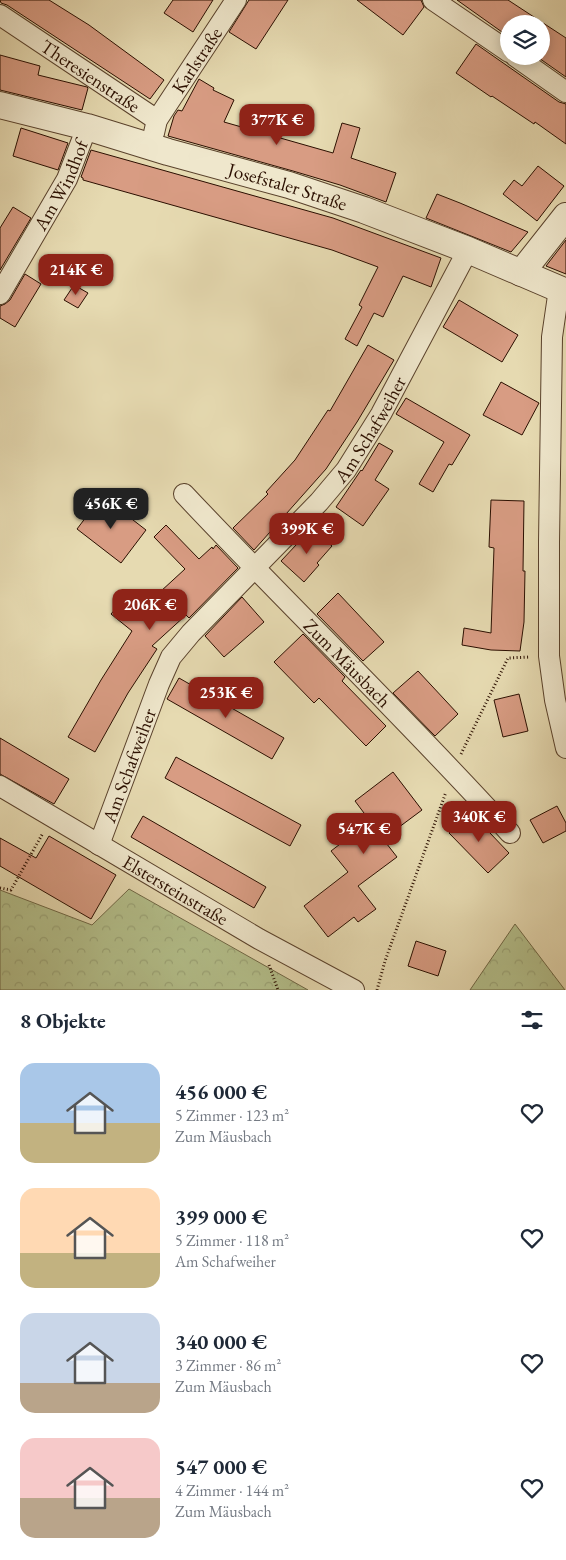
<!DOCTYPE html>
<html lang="de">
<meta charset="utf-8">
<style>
:root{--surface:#fff;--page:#f6f6f7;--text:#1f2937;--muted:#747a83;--accent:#8f2418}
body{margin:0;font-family:"EB Garamond",serif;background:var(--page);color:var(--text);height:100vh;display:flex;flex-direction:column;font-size:19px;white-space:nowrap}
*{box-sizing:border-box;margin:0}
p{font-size:16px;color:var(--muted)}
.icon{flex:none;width:28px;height:28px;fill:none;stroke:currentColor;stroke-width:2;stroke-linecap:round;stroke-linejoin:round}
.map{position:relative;height:990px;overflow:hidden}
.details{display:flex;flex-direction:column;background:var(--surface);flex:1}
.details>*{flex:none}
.buttons{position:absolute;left:500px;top:15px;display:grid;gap:10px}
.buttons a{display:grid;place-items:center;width:50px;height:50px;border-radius:50%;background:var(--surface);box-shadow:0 2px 12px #0003;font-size:25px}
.price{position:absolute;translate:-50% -42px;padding:0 11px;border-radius:10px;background:var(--accent);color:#fff;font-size:16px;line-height:32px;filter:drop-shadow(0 1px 2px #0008)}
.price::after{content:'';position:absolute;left:50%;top:30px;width:15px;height:11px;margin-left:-8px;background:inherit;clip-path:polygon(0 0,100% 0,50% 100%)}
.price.selected{background:#222;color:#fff}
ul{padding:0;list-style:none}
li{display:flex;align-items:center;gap:15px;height:125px;padding:0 20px}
li span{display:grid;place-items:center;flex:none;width:140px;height:100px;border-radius:15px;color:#555}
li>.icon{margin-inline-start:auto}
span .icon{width:60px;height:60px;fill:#fffc;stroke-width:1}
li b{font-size:21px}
h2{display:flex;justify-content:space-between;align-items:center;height:60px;padding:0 20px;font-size:21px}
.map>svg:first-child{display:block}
.forest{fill:url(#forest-crowns);stroke:#706846}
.building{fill:#d89c83;stroke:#2b0f00}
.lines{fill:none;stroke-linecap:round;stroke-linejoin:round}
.minor-casing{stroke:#5a422c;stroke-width:22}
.tertiary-casing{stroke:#5a422c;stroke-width:28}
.path{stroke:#2b0f00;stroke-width:3;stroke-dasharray:1 2.5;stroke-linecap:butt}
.minor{stroke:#efe7cc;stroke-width:20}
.tertiary{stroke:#efe7cc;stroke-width:26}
.labels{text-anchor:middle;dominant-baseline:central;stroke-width:4;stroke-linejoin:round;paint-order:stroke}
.street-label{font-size:19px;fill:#2b0f00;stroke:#efe7cc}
</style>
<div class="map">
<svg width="566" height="990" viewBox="0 0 566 990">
<defs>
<pattern id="forest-crowns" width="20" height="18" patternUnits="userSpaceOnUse" patternTransform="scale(1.25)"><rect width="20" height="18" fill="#b4c08c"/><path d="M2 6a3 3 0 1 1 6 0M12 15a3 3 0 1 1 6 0" fill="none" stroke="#9ba477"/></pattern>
</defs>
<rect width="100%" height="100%" fill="#e6dab1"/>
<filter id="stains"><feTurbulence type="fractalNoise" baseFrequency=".004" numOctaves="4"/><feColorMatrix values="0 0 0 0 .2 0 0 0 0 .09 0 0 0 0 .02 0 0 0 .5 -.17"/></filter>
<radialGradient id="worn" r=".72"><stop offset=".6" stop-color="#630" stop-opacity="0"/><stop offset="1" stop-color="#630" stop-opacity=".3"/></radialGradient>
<g class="forest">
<polygon points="129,889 308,990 0,990 0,890 92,925"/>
<polygon points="515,924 565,990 470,990"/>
</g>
<g class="building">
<polygon points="0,0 49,0 89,25 164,80 150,99 7,5 1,3"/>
<polygon points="173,0 213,0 193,32 164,13"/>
<polygon points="249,0 288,0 256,49 229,32"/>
<polygon points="357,0 421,0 424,7 403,35"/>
<polygon points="457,0 508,0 566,38 566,77 536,56 541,56 541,24 509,24 509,37"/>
<polygon points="476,44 559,102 566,104 566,144 535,122 534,124 492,96 491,97 456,73"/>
<polygon points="0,55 40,66 38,75 87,87 88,88 82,110 0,90"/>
<polygon points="199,79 214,88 213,90 234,100 224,122 333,153 342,123 360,128 351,158 396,173 386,202 340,185 293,171 168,136 174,116 178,110 182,111"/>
<polygon points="21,128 68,143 58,170 13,156"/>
<polygon points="91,150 333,218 441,258 431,287 403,276 383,317 374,313 357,346 345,339 362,307 359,305 378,267 332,250 83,180 83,178 81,177"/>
<polygon points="538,166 564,186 537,221 503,194 514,180 522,186"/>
<polygon points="437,194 460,203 528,232 511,252 426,218"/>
<polygon points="13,207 31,218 0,270 0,228"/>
<polygon points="566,240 566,274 546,266"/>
<polygon points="25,274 41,284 15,327 0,318 0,306 5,304 10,300"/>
<polygon points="74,285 88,293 78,308 64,300"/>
<polygon points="459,300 518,335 502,362 443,327"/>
<polygon points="368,345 394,360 357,422 326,469 254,550 233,528 268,494 266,492 295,460 328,410 330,411"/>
<polygon points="501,382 539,403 522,435 483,415"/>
<polygon points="406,398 470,435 452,465 449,464 433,492 419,484 444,442 396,414"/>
<polygon points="379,443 393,451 375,480 389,489 363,526 336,507 361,470 362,471"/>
<polygon points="102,496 146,530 121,563 77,529"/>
<polygon points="491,500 524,501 523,571 525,571 524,622 520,651 491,650 462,645 464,628 491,633 494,548 489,547"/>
<polygon points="166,525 199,559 212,547 213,549 216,545 238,568 189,618 186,615 152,646 157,649 128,693 95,752 68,737 101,680 132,631 111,614 132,590 148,603 185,569 154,537"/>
<polygon points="312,528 332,546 317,563 319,565 304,582 281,561"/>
<polygon points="338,593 384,642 363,661 317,614"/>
<polygon points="242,597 264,622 224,657 205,636"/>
<polygon points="303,634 345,677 342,681 386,726 366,746 319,698 314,703 274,662"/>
<polygon points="418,671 458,714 435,736 393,693"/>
<polygon points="179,678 284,738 272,759 167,699"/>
<polygon points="519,694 528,731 503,737 494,700"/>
<polygon points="0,738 69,779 54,804 0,774"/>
<polygon points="176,757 301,825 290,846 165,778"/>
<polygon points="393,772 422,810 383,839 397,857 358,886 376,909 358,922 354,917 328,937 304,906 348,872 331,851 370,821 355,801"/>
<polygon points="557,806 566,823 566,831 543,843 530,820"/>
<polygon points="470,812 509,853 488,873 449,833"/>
<polygon points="143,816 266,887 254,908 131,837"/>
<polygon points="49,836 116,875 91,919 0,866 0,838 36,858"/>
<polygon points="416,941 446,951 438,976 408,966"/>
</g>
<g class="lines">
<defs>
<g id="minor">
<polyline points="433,0 509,52"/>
<path id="s1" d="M0,15L157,120"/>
<polyline points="515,56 566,92"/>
<path id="s2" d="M154,133L157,120L236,0"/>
<polyline points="559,289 552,337 549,542 549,656 555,700 566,748"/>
<path id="s3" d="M0,294L67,179L87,127"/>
<path id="s4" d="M184,494C291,608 405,717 510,833"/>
<path id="s5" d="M0,786L259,939L354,990"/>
<path id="s6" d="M99,845L159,684L171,657L191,633L319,502L346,470L381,414L468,250"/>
</g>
<g id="tertiary">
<path id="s7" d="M0,105L87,127L168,152L289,185L364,210L468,250L566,292"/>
<polyline points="521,273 566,216"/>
</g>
</defs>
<use href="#minor" class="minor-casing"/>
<use href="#tertiary" class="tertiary-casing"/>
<g class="path">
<polyline points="461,754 508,658 530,657"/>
<polyline points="0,888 11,890 43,833"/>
<polyline points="269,965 278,990"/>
<polyline points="377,990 385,961 446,792"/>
</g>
<use href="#minor" class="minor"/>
<use href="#tertiary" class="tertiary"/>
</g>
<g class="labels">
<g class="street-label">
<text stroke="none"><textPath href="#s2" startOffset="85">Karlstraße</textPath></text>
<text stroke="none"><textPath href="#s1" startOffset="109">Theresienstraße</textPath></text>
<text stroke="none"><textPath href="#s3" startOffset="125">Am Windhof</textPath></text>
<text stroke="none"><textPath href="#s7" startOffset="299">Josefstaler Straße</textPath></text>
<text stroke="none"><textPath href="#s6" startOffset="505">Am Schafweiher</textPath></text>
<text stroke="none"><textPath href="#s4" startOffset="235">Zum Mäusbach</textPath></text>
<text stroke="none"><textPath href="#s6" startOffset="85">Am Schafweiher</textPath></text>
<text stroke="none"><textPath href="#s5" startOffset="204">Elstersteinstraße</textPath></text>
</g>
</g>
<rect width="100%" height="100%" filter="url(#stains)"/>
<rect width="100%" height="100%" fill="url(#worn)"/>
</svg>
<div class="buttons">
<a><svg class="icon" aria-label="layers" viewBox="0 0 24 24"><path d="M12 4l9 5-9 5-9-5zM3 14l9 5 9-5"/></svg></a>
</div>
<b class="price" style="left:277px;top:146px">377K €</b>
<b class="price" style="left:76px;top:296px">214K €</b>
<b class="price selected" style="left:111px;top:530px">456K €</b>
<b class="price" style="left:307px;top:555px">399K €</b>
<b class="price" style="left:150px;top:631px">206K €</b>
<b class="price" style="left:226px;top:719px">253K €</b>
<b class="price" style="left:479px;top:843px">340K €</b>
<b class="price" style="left:364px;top:855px">547K €</b>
</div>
<section class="details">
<h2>8 Objekte<svg class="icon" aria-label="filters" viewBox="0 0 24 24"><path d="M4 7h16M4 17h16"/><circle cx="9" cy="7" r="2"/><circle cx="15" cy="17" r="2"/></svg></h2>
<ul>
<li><span style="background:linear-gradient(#a9c7e8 60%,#c2b280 0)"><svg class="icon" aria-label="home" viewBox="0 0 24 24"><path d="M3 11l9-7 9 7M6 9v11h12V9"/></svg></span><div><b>456 000 €</b><p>5 Zimmer · 123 m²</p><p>Zum Mäusbach</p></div><svg class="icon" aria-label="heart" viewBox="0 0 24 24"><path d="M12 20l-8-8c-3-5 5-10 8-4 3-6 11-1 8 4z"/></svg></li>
<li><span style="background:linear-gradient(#ffd9b3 65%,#c2b280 0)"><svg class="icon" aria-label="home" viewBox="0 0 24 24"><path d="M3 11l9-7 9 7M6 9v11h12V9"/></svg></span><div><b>399 000 €</b><p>5 Zimmer · 118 m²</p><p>Am Schafweiher</p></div><svg class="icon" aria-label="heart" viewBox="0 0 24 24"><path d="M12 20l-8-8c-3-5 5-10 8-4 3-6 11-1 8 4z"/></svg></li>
<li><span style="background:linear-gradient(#c9d6e8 70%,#b9a48a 0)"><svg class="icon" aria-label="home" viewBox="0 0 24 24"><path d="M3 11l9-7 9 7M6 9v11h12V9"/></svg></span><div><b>340 000 €</b><p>3 Zimmer · 86 m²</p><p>Zum Mäusbach</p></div><svg class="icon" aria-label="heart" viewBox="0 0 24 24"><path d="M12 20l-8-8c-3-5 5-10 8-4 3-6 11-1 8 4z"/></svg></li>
<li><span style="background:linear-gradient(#f6c9c9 60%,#b9a48a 0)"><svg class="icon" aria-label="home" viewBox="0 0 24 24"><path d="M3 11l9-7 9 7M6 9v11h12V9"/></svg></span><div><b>547 000 €</b><p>4 Zimmer · 144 m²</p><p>Zum Mäusbach</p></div><svg class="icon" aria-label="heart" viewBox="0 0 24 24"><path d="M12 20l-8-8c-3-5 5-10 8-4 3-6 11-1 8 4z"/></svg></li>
</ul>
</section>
